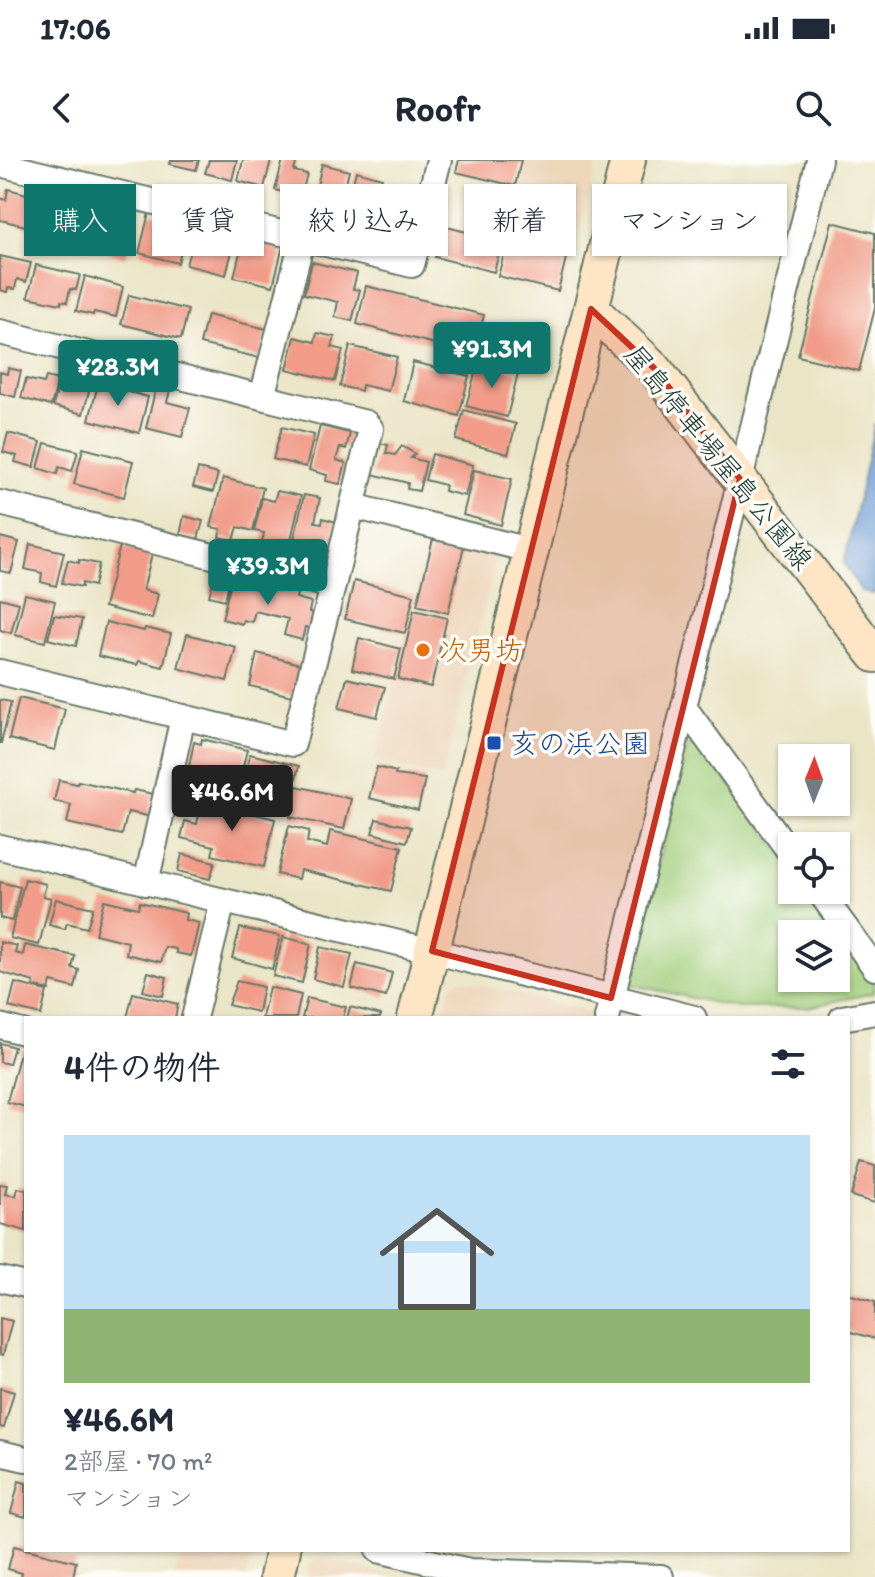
<!DOCTYPE html>
<html lang="ja">
<meta charset="utf-8">
<style>
:root{--surface:#fff;--page:#f2f2f3;--text:#1f2937;--muted:#747a83;--accent:#0f766e}
body{margin:0;font-family:Itim,"Klee One",sans-serif;background:var(--page);color:var(--text);height:100vh;display:flex;flex-direction:column;font-size:30px;white-space:nowrap}
*{box-sizing:border-box;margin:0}
p{font-size:26px;color:var(--muted)}
.icon{flex:none;width:44px;height:44px;fill:none;stroke:currentColor;stroke-width:2;stroke-linecap:round;stroke-linejoin:round}
.map{position:relative;flex:1;overflow:hidden}
.panel{position:absolute;left:24px;top:856px;width:826px;height:536px;display:flex;flex-direction:column;background:var(--surface);border-radius:0px;box-shadow:0 2px 6px #0004}
.panel>*{flex:none}
.hud{position:absolute;left:24px;top:24px;width:828px;height:72px;display:flex;gap:16px}
.needle{width:52px;rotate:1deg}
.fabs{position:absolute;left:778px;top:584px;display:grid;gap:16px}
.fabs a{display:grid;place-items:center;width:72px;height:72px;border-radius:0px;background:var(--surface);box-shadow:0 2px 6px #0004;font-size:40px}
.price{position:absolute;translate:-50% -68px;padding:0 18px;border-radius:8px;background:var(--accent);color:#fff;font-size:26px;line-height:52px;filter:drop-shadow(0 2px 4px #0008)}
.price::after{content:'';position:absolute;left:50%;top:48px;width:24px;height:18px;margin-left:-12px;background:inherit;clip-path:polygon(0 0,100% 0,50% 100%)}
.price.active{background:#222;color:#fff}
ul{padding:0;list-style:none}
li{display:grid;align-content:center;gap:16px;height:424px;padding:0 40px}
li span{display:grid;place-items:center;height:248px;border-radius:0px;color:#555}
li>.icon{margin-inline-start:auto}
span .icon{width:144px;height:144px;fill:#fffc;stroke-width:1}
li b{font-size:34px}
h2{display:flex;justify-content:space-between;align-items:center;height:96px;padding:0 40px;font-size:34px}
.pill{padding:0 28px;border-radius:0px;background:var(--surface);box-shadow:0 2px 6px #0004;font-size:28px;line-height:72px}
.pill.active{background:var(--accent);color:#fff}
.status{display:flex;justify-content:space-between;align-items:center;height:56px;padding:0 40px;background:var(--surface);direction:ltr}
.status svg{height:22px;fill:currentColor}
header{display:flex;justify-content:space-between;align-items:center;height:104px;padding:0 40px;background:var(--surface);font-size:36px;font-weight:700}
.map>svg:first-child{display:block}
.built{fill:#eed6bb}
.green{fill:#a1ce7b;stroke:#608658;stroke-width:2;fill-rule:evenodd}
.water{fill:#6e9cd6;stroke:#466c85;stroke-width:2}
.building{fill:#f19b88}
.lines{fill:none;stroke-linecap:round;stroke-linejoin:round}
.street-casing{stroke:#667867;stroke-width:28}
.secondary-casing{stroke:#667867;stroke-width:38}
.street{stroke:#fff;stroke-width:24}
.secondary{stroke:#fde5c5;stroke-width:34}
.marked{fill:#c8321e;fill-opacity:0.2;stroke:#c8321e;stroke-width:6;stroke-linejoin:round}
.food-dot{fill:#e8710a;stroke:#fdfcf7;stroke-width:3}
.transit-dot{fill:#1a4fb4;stroke:#fdfcf7;stroke-width:3}
.labels{text-anchor:middle;dominant-baseline:central;stroke-width:7;stroke-linejoin:round;paint-order:stroke}
.street-label{font-size:28px;fill:#1f3d34;stroke:#fdfcf7}
.food-label{font-size:28px;fill:#c56008;stroke:#fdfcf7;text-anchor:start}
.transit-label{font-size:28px;fill:#164399;stroke:#fdfcf7;text-anchor:start}
</style>
<div class="status"><b>17:06</b><svg viewBox="0 0 49 12"><path d="M0 12V9h3v3zM5 12V6h3v6zM10 12V3h3v9zM15 12V0h3v12zM26 1h20v11H26zM47 4h2v5h-2z"/></svg></div>
<header><svg class="icon" aria-label="back" viewBox="0 0 24 24"><path d="M15 5l-7 7 7 7"/></svg>Roofr<svg class="icon" aria-label="search" viewBox="0 0 24 24"><circle cx="10" cy="10" r="6"/><path d="M15 15l6 6"/></svg></header>
<div class="map">
<svg width="875" height="1417" viewBox="0 0 875 1417">
<rect width="100%" height="100%" fill="#fdfcf7"/>
<filter id="ink" filterUnits="userSpaceOnUse"><feTurbulence type="fractalNoise" baseFrequency=".0125" numOctaves="2"/><feDisplacementMap in="SourceGraphic" scale="16" xChannelSelector="R" yChannelSelector="G"/><feConvolveMatrix kernelMatrix="1 2 1 2 8 2 1 2 1" color-interpolation-filters="sRGB"/></filter>
<filter id="wash" filterUnits="userSpaceOnUse"><feTurbulence type="fractalNoise" baseFrequency=".006" numOctaves="4" result="noise"/><feDisplacementMap in="SourceGraphic" scale="32" xChannelSelector="R" yChannelSelector="G"/><feGaussianBlur stdDeviation="1.8" result="paint"/><feColorMatrix in="noise" values="0 0 0 0 0 0 0 0 0 0 0 0 0 0 0 0 0 1.4 0 .05"/><feComposite in="paint" operator="in"/></filter>
<g filter="url(#wash)">
<rect width="100%" height="100%" fill="#ebe5c7"/>
<g class="built">
<polygon points="525,0 598,0 563,139 495,122"/>
<polygon points="430,374 490,390 496,399 442,617 375,600"/>
<polygon points="461,820 591,853 593,858 443,858 451,826"/>
<polygon points="182,1390 254,1390 246,1417 175,1417"/>
<polygon points="321,1398 395,1417 307,1417 311,1402"/>
</g>
<path class="green" d="M699,583L792,707V730H810L875,817L873,833L809,847L738,848L634,825L629,818L688,587ZM792,774H836V818H792Z"/>
<polygon class="water" points="875,264 875,434 862,432 844,403"/>
<g id="blocks">
<g class="building">
<polygon points="171,0 199,0 196,10 170,4"/>
<polygon points="209,0 237,0 232,20 205,13"/>
<polygon points="243,0 271,0 264,28 238,21"/>
<polygon points="283,0 297,0 294,11 307,14 301,37 275,30"/>
<polygon points="459,0 521,0 515,26 456,12"/>
<polygon points="322,4 349,11 340,46 314,39"/>
<polygon points="356,11 382,18 369,70 343,64"/>
<polygon points="391,27 417,34 408,69 382,63"/>
<polygon points="8,29 42,38 34,68 0,60 0,38 6,40"/>
<polygon points="48,42 83,50 76,80 41,72"/>
<polygon points="89,46 120,53 118,64 133,67 126,97 79,86"/>
<polygon points="149,53 188,62 178,103 139,93"/>
<polygon points="832,62 875,73 875,148 859,211 798,196"/>
<polygon points="197,65 236,75 226,115 186,105"/>
<polygon points="443,66 502,81 494,112 435,97"/>
<polygon points="244,76 283,86 273,126 234,117"/>
<polygon points="507,83 566,98 558,131 498,116"/>
<polygon points="0,96 31,103 26,122 17,119 15,129 8,128 7,132 0,130"/>
<polygon points="312,102 357,113 353,129 360,130 352,161 335,157 338,142 304,134"/>
<polygon points="36,105 80,115 76,130 70,129 67,142 61,141 61,144 28,137"/>
<polygon points="85,116 123,127 116,157 94,152 93,155 76,151"/>
<polygon points="366,126 484,155 474,194 357,164"/>
<polygon points="129,135 188,150 181,179 121,164"/>
<polygon points="207,155 267,169 260,198 200,184"/>
<polygon points="317,173 335,177 332,187 343,190 335,221 287,209 295,177 315,182"/>
<polygon points="350,186 397,197 388,231 362,225 361,231 340,226"/>
<polygon points="413,202 469,216 459,256 404,241"/>
<polygon points="478,203 518,213 507,257 466,246"/>
<polygon points="8,208 21,211 15,237 0,233 0,212 7,214"/>
<polygon points="46,217 58,220 51,246 21,238 26,219 44,223"/>
<polygon points="72,224 90,228 83,254 53,246 58,227 71,230"/>
<polygon points="98,224 148,237 139,273 89,260"/>
<polygon points="156,227 170,231 167,242 190,248 182,277 146,268"/>
<polygon points="464,250 516,264 508,294 456,280"/>
<polygon points="320,266 350,273 346,289 340,287 336,300 346,303 340,324 326,321 327,315 309,310"/>
<polygon points="282,267 314,275 306,307 273,299"/>
<polygon points="8,273 41,282 34,307 15,302 17,296 3,292"/>
<polygon points="45,283 78,291 72,311 59,307 57,314 38,308"/>
<polygon points="379,283 388,285 386,293 395,295 402,286 415,294 411,298 426,302 419,331 407,329 408,323 372,314"/>
<polygon points="83,288 133,301 124,337 74,324"/>
<polygon points="432,294 473,305 465,336 444,331 445,325 425,320"/>
<polygon points="198,309 218,314 213,332 193,327"/>
<polygon points="474,310 512,319 501,365 463,355"/>
<polygon points="223,318 263,328 253,371 238,367 234,380 219,377 221,369 211,367"/>
<polygon points="277,331 301,336 288,393 261,387 264,373 254,371 262,338 274,341"/>
<polygon points="304,335 320,338 315,362 322,363 323,358 336,362 329,390 293,384"/>
<polygon points="184,356 203,361 198,379 180,375"/>
<polygon points="0,377 19,382 11,413 0,411"/>
<polygon points="433,379 464,386 448,453 417,445"/>
<polygon points="30,384 64,392 56,426 41,422 42,413 25,409"/>
<polygon points="120,386 152,394 143,430 158,434 152,459 104,447"/>
<polygon points="68,400 79,403 79,400 99,404 94,426 82,423 82,427 62,423"/>
<polygon points="216,410 231,414 225,440 209,436"/>
<polygon points="354,421 414,435 405,473 345,459"/>
<polygon points="231,422 262,430 263,424 297,433 296,438 311,442 309,452 313,453 309,468 305,467 302,480 284,475 288,459 255,451 252,462 243,460 242,464 222,459"/>
<polygon points="25,434 55,441 45,482 15,475"/>
<polygon points="0,438 19,443 11,473 0,470"/>
<polygon points="414,450 447,458 431,527 398,519"/>
<polygon points="54,455 82,459 76,486 48,479"/>
<polygon points="106,462 144,471 145,468 171,474 163,507 139,501 137,505 98,496"/>
<polygon points="187,474 236,487 227,521 178,508"/>
<polygon points="359,478 401,489 394,519 352,509"/>
<polygon points="257,493 300,504 292,536 250,526"/>
<polygon points="347,518 385,527 377,557 339,548"/>
<polygon points="19,538 65,549 55,590 9,579"/>
<polygon points="0,540 11,542 1,583 0,583"/>
<polygon points="202,579 247,590 240,618 231,616 230,620 188,611 194,582 201,584"/>
<polygon points="250,594 299,606 290,642 259,635 261,627 243,623"/>
<polygon points="377,607 396,612 395,615 425,619 418,650 369,638"/>
<polygon points="59,620 77,624 78,621 133,633 134,630 153,634 148,656 128,652 122,675 67,663 71,645 54,641"/>
<polygon points="297,626 351,639 344,669 290,657"/>
<polygon points="202,641 275,659 264,707 212,695 214,686 181,678 185,661 197,664"/>
<polygon points="376,659 411,667 407,682 372,673"/>
<polygon points="289,666 309,671 307,682 327,687 330,671 402,687 391,731 300,710 298,719 277,714"/>
<polygon points="182,694 215,702 210,719 178,711"/>
<polygon points="25,719 46,724 43,736 51,738 39,785 10,778"/>
<polygon points="0,722 20,727 12,761 0,758"/>
<polygon points="56,739 93,748 87,768 67,763 65,769 49,765"/>
<polygon points="104,740 138,748 140,742 186,753 185,760 199,763 191,796 176,793 176,789 165,787 161,802 126,794 128,782 95,774"/>
<polygon points="240,768 280,776 272,809 232,798"/>
<polygon points="283,777 311,784 302,823 273,816"/>
<polygon points="0,782 17,786 15,793 23,795 25,785 75,796 72,808 79,810 75,828 51,822 49,830 33,826 34,822 0,812"/>
<polygon points="320,787 352,794 344,827 313,819"/>
<polygon points="357,804 392,813 386,837 351,828"/>
<polygon points="148,812 167,817 163,836 143,831"/>
<polygon points="237,821 263,827 258,852 228,845"/>
<polygon points="15,823 47,831 41,855 9,847"/>
<polygon points="269,827 301,835 296,858 262,858"/>
<polygon points="133,833 178,844 175,858 127,858"/>
<polygon points="307,838 346,847 343,858 302,858"/>
<polygon points="350,847 381,855 380,858 347,858"/>
<polygon points="0,883 14,887 9,904 0,902"/>
<polygon points="21,889 26,890 26,947 7,942"/>
<polygon points="861,1002 875,1006 875,1043 851,1036"/>
<polygon points="0,1024 7,1025 5,1034 16,1036 18,1028 26,1030 26,1071 0,1064"/>
<polygon points="848,1134 875,1142 875,1179 848,1171"/>
<polygon points="0,1158 12,1161 3,1195 0,1194"/>
<polygon points="0,1228 14,1232 4,1268 0,1267"/>
<polygon points="19,1321 26,1323 26,1357 11,1353"/>
<polygon points="14,1386 76,1402 73,1417 21,1417 22,1413 8,1409"/>
</g>
</g>
</g>
<g filter="url(#ink)">
<use href="#blocks" fill-opacity="0" stroke="#667867" stroke-width="2"/>
<g class="lines">
<defs>
<g id="street">
<polyline points="0,4 412,105 439,0"/>
<polyline points="0,172 366,263 371,269 333,426"/>
<polyline points="262,237 303,77"/>
<polyline points="0,343 333,426 293,584 0,512"/>
<polyline points="353,346 529,390"/>
<polyline points="684,547 792,695"/>
<polyline points="0,687 432,791 694,858"/>
<polyline points="146,723 183,557"/>
<polyline points="818,730 875,808"/>
<polyline points="194,858 223,741"/>
<polyline points="607,858 819,0"/>
<polyline points="842,858 875,852"/>
<polyline points="0,866 26,873"/>
<polyline points="0,1119 26,1125"/>
<polyline points="0,1293 26,1299"/>
<polyline points="378,1390 469,1411 661,1417"/>
</g>
<g id="secondary">
<polyline points="591,149 654,208 875,495"/>
<polyline points="415,858 628,0"/>
<polyline points="277,1417 283,1390"/>
</g>
</defs>
<use href="#street" class="street-casing"/>
<use href="#secondary" class="secondary-casing"/>
<use href="#street" class="street"/>
<use href="#secondary" class="secondary"/>
</g>
</g>
<path class="marked" d="M591,149L654,208L740,319L611,838L432,791Z"/>
<circle class="food-dot" cx="423" cy="490" r="8"/>
<rect class="transit-dot" x="486" y="575" width="16" height="16" rx="4"/>
<g class="labels">
<g class="street-label">
<text transform="translate(719 297) rotate(51)">屋島停車場屋島公園線</text>
</g>
<g class="food-label">
<text x="439" y="490">次男坊</text>
</g>
<g class="transit-label">
<text x="510" y="583">亥の浜公園</text>
</g>
</g>
</svg>
<div class="fabs">
<a><svg class="needle" viewBox="-14 -14 28 28"><path d="M0-13l5 13h-10z" fill="#e53935"/><path d="M0 13l5-13h-10z" fill="#747a83"/></svg></a>
<a><svg class="icon" aria-label="locate" viewBox="0 0 24 24"><circle cx="12" cy="12" r="6"/><path d="M12 2v4M12 18v4M2 12h4M18 12h4"/></svg></a>
<a><svg class="icon" aria-label="layers" viewBox="0 0 24 24"><path d="M12 4l9 5-9 5-9-5zM3 14l9 5 9-5"/></svg></a>
</div>
<b class="price" style="left:492px;top:230px">¥91.3M</b>
<b class="price" style="left:118px;top:248px">¥28.3M</b>
<b class="price" style="left:268px;top:447px">¥39.3M</b>
<b class="price active" style="left:232px;top:673px">¥46.6M</b>
<div class="hud">
<a class="pill active">購入</a>
<a class="pill">賃貸</a>
<a class="pill">絞り込み</a>
<a class="pill">新着</a>
<a class="pill">マンション</a>
</div>
<section class="panel">
<h2>4件の物件<svg class="icon" aria-label="filters" viewBox="0 0 24 24"><path d="M4 7h16M4 17h16"/><circle cx="9" cy="7" r="2"/><circle cx="15" cy="17" r="2"/></svg></h2>
<ul>
<li><span style="background:linear-gradient(#bfe0f5 70%,#8fb573 0)"><svg class="icon" aria-label="home" viewBox="0 0 24 24"><path d="M3 11l9-7 9 7M6 9v11h12V9"/></svg></span><div><b>¥46.6M</b><p>2部屋 · 70 m²</p><p>マンション</p></div></li>
</ul>
</section>
</div>
